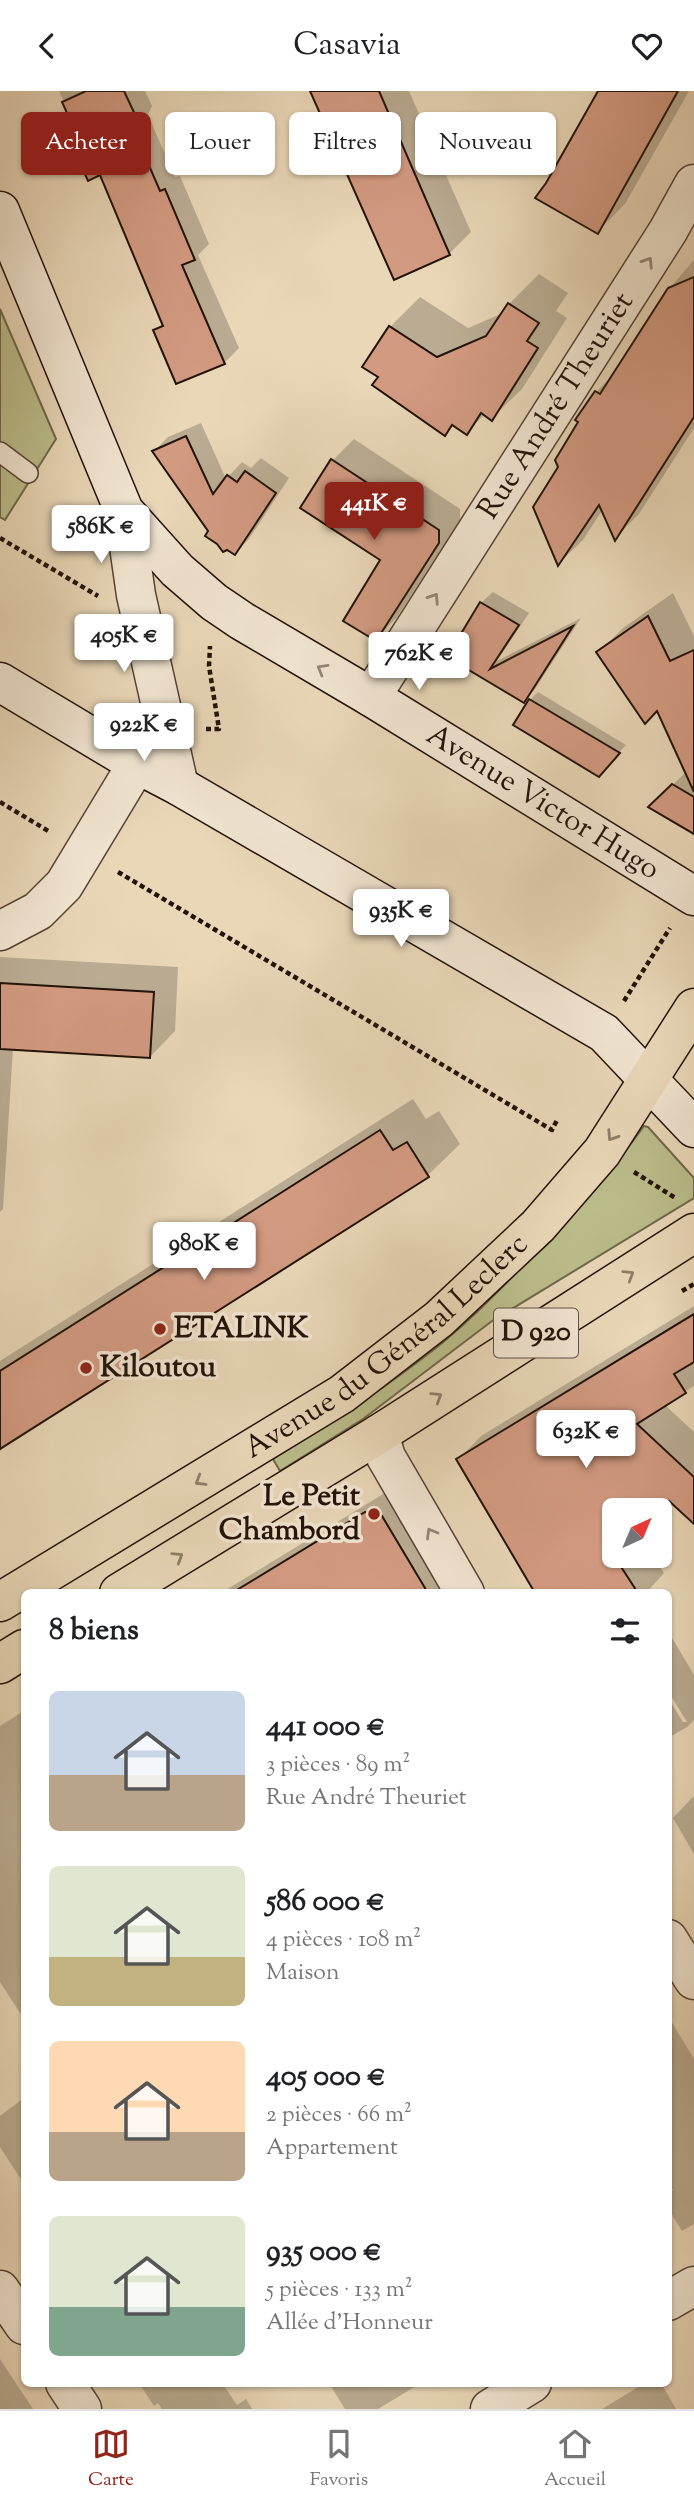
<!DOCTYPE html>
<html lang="fr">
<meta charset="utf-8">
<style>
:root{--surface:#fff;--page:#f2f2f2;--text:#202124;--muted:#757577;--line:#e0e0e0;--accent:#8f2418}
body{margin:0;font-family:"Sorts Mill Goudy",serif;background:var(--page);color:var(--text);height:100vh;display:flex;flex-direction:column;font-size:26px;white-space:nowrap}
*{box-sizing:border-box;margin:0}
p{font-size:23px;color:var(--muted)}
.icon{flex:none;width:38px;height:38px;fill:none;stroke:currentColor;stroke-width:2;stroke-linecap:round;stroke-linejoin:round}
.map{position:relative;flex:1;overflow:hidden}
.details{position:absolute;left:21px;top:1498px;width:651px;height:798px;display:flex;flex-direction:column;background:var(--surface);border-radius:10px;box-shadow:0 2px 5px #0004}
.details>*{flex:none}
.hud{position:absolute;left:21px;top:21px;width:653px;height:63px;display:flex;gap:14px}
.needle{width:46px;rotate:44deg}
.buttons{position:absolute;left:602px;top:1407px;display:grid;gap:14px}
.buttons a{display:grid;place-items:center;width:70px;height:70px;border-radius:10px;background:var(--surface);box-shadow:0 2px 5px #0004;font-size:35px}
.price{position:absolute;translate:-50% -60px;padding:0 16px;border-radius:7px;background:#fff;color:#222;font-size:23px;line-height:46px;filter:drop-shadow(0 2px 4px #0008)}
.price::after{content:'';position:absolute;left:50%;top:42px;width:21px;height:16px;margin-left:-10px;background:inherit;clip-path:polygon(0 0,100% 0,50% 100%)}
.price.active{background:var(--accent);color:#fff}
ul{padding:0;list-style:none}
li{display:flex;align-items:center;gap:21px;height:175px;padding:0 28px}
li span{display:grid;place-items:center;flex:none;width:196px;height:140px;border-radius:10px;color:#555}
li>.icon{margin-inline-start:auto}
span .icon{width:84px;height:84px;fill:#fffc;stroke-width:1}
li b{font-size:30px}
h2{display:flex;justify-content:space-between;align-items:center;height:84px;padding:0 28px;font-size:30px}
.pill{padding:0 24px;border-radius:10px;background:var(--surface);box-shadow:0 2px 5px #0004;font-size:24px;line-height:63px}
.pill.active{background:var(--accent);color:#fff}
header{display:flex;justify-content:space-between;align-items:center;height:91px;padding:0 28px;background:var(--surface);font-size:32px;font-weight:600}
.tab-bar{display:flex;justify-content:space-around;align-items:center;height:98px;border-top:2px solid var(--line);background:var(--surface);font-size:19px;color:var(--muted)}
.tab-bar a{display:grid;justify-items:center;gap:4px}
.tab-bar .active{color:var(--accent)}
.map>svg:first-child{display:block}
.green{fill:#bbbd8b;stroke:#6e684a;stroke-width:2}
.shadow{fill:#0003}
.building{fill:#d29a81;stroke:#221208;stroke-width:2}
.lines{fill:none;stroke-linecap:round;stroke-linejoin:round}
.service-casing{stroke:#544334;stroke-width:22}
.minor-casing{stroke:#544334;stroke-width:41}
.tertiary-casing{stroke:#544334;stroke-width:41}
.secondary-casing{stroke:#221208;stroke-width:41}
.primary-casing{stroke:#221208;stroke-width:41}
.path{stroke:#221208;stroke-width:4.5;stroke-dasharray:5 3.5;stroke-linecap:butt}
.service{stroke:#f1e5d1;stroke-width:19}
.minor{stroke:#f1e5d1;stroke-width:38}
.tertiary{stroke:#f1e5d1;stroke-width:38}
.secondary{stroke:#f1e5d1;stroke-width:38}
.primary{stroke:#e9d7b8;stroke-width:38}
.oneway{stroke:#948677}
.oneway2{stroke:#8f7e69}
.poi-dot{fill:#8f2418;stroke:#f1e5d1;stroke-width:2.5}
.labels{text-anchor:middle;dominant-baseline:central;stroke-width:7;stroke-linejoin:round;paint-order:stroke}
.shield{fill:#f1e5d1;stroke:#605144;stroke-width:2}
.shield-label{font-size:28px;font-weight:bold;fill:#221208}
.street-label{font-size:30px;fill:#221208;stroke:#f1e5d1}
.poi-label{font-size:30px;font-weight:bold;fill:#221208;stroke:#f1e5d1;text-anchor:start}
</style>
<header><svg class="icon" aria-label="back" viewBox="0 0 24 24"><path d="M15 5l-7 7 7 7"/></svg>Casavia<svg class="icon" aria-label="heart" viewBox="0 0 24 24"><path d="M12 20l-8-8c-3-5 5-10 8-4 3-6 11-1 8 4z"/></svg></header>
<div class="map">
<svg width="694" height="2318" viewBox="0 0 694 2318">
<rect width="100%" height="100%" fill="#e9d7b8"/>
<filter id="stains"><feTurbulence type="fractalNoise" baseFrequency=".00286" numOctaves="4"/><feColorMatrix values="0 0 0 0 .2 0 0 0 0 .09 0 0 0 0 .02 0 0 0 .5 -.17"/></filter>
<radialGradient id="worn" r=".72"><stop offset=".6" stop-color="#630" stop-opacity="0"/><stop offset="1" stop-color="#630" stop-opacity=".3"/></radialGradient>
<g class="green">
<polygon points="0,218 56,348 5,429 0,426"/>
<path d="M644,1035L648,1036L694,1087V1107L492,1230L363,1328L280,1380L273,1368C327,1334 381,1300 432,1260C463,1236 491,1208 518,1180C566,1133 605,1089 644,1035Z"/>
</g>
<g class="shadow">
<polygon points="59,0 145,0 152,15 148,24 175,86 180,85 209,153 198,164 239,257 224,272 155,240 164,231 101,82 71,45 77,39"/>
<polygon points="312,0 409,0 471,141 449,163"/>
<polygon points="600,0 689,0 625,113 597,141 547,93"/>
<polygon points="694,169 694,337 639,423 615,447 603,418 583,449 559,472 560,376 596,301 615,282 669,198"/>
<polygon points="539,183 568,202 556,220 567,227 522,298 492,327 485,323 467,341 454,333 445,343 381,285 365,275 390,236 420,206 468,237 503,222 509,213"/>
<polygon points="201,332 226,388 242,371 251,377 261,367 289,387 249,448 235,462 210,440 154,360 168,346"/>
<polygon points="354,348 460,418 460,429 397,526 376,548 382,468 332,370"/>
<polygon points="493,501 529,522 497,570 581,527 535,598 524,610 449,565 481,512"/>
<polygon points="673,502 694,545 694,741 651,715 687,680 658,618 598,562 623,537"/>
<polygon points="538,601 626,654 606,676 515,634 530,609"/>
<polygon points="0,866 178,876 175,940 150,966 13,957 3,1118 0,1121"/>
<polygon points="413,1008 426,1028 439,1020 460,1053 428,1084 11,1349 0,1360 0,1270"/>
<polygon points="694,1215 694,1295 664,1313 694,1341 694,1431 669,1408 650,1419 614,1419 614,1465 653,1465 664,1482 646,1502 537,1502 458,1369 481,1345"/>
<polygon points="388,1400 463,1502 221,1502"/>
<polygon points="668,1540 694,1584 694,1629 687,1636 668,1647 668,1607 683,1631 687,1631 668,1600"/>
<polygon points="24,1620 24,1928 0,1891 0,1635"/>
<polygon points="693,1706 694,1706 694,1763 673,1727"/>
<polygon points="668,1925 694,1968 694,2133 682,2140 668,2117 668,2104 673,2099 668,2092"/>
<polygon points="24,2007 24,2093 0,2056 0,2025"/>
<polygon points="0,2268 33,2318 0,2318"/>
<polygon points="139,2292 222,2292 237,2314 246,2308 252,2318 162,2318 158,2312 154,2315"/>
<polygon points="329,2292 421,2292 378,2318 345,2318"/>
<polygon points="645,2292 661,2292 676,2318 602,2318"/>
</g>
<g class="building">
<polygon points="86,0 124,0 138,30 134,40 160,100 165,98 195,169 182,174 225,273 176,293 153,239 163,235 100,84 88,90 68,45 76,42 62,11"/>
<polygon points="310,0 379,0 450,164 394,189"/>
<polygon points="598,0 678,0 598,143 535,107 546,92"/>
<polygon points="694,186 694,326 615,450 599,414 558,475 533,416 558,376 555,369 578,331 575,329 595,300 600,303 668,197"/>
<polygon points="508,212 539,232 527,250 538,257 492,330 481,322 467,344 452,334 445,345 372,294 378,286 362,276 389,235 437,266 486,245"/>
<polygon points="186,345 213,403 227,384 237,391 245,380 276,402 235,464 227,459 223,461 217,453 205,445 208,440 152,360"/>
<polygon points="331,368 439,439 439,452 376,550 343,530 380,469 300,417"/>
<polygon points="480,511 519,534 490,578 573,535 524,612 447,566"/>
<polygon points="648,525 670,570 694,559 694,701 657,620 645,633 596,561"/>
<polygon points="529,608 620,662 599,686 513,634"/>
<polygon points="672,693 694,706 694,743 648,716"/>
<polygon points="0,892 154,901 150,967 0,958"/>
<polygon points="380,1039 393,1059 407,1051 429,1086 0,1358 0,1280"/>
<polygon points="694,1223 694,1271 674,1283 686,1302 637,1333 694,1386 694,1433 669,1410 653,1419 614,1419 614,1465 638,1502 535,1502 456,1368"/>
<polygon points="365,1421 382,1425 428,1502 232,1502"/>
</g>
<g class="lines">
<defs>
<polyline id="service" points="0,361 28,382"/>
<g id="minor">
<path id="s1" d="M371,606L668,140L694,93"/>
<polyline points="0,840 38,820 64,794 137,673"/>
<polyline points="379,1343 386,1366 465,1502"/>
<polyline points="668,1848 694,1889"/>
<polyline points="0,2199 24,2234"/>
<polyline points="668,2210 694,2195"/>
<polyline points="65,2292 82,2318"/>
<polyline points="490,2318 532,2292"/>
</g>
<polyline id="tertiary" points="124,420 136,504 179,695"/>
<g id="secondary">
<path id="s2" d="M0,120L124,420L177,479L214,511L242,530L371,606L694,805"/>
<polyline points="0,591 137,673 179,695 604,942 694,1037"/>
</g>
<g id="primary">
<polyline points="119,1502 379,1343 694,1142"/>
<path id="s3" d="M0,1511L342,1303L439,1228L538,1135L602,1061L694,917"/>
<polyline points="0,1573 24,1558"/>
</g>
</defs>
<use href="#service" class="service-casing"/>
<use href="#minor" class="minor-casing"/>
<use href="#tertiary" class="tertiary-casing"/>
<use href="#secondary" class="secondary-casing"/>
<use href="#primary" class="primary-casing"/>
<g class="path">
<polyline points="0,447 98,505"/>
<polyline points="206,638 219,638 209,575 210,555"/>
<polyline points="0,711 50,741"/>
<polyline points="118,781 552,1039 557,1029"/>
<polyline points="624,910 670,837"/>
<polyline points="634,1081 677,1108"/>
<polyline points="682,1200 694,1193"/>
</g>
<use href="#service" class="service"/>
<use href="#minor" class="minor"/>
<use href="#tertiary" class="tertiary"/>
<use href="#secondary" class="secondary"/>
<use href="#primary" class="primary"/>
</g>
<defs><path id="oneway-chevron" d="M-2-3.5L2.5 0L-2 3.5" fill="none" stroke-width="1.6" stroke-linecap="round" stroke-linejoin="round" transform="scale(1.75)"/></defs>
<g class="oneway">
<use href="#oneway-chevron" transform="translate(648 171) rotate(-57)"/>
<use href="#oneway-chevron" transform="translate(434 507) rotate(-57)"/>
<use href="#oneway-chevron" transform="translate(322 578) rotate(-150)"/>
<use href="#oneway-chevron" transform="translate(431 1442) rotate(-120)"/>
</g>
<g class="oneway2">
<use href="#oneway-chevron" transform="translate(612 1045) rotate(123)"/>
<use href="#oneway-chevron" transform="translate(629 1184) rotate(-32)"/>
<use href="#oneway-chevron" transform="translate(437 1306) rotate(-32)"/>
<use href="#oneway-chevron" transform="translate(200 1390) rotate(149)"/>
<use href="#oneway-chevron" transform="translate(178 1466) rotate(-32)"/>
</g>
<g class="poi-dot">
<circle cx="160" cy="1238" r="7"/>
<circle cx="86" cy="1277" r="7"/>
<circle cx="374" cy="1423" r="7"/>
</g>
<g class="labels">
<rect class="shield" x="494" y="1217.5" width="84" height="49" rx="5"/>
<g class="shield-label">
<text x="536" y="1242">D 920</text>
</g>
<g class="street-label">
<text stroke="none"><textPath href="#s1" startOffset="345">Rue André Theuriet</textPath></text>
<text stroke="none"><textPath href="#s2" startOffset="838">Avenue Victor Hugo</textPath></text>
<text stroke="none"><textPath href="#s3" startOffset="464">Avenue du Général Leclerc</textPath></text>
</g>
<g class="poi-label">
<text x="174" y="1238">ETALINK</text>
<text x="100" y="1277">Kiloutou</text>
<text x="360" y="1406" text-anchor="end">Le Petit<tspan x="360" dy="34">Chambord</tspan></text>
</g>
</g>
<rect width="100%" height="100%" filter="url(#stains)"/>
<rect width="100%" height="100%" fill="url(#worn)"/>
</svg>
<div class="buttons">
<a><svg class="needle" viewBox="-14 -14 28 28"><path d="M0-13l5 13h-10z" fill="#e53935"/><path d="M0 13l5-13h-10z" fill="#757577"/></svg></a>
</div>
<b class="price active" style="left:374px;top:451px">441K €</b>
<b class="price" style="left:101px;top:474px">586K €</b>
<b class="price" style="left:124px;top:583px">405K €</b>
<b class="price" style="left:419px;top:601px">762K €</b>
<b class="price" style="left:144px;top:672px">922K €</b>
<b class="price" style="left:401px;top:858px">935K €</b>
<b class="price" style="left:204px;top:1191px">980K €</b>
<b class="price" style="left:586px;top:1379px">632K €</b>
<div class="hud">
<a class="pill active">Acheter</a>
<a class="pill">Louer</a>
<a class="pill">Filtres</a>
<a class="pill">Nouveau</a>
</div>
<section class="details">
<h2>8 biens<svg class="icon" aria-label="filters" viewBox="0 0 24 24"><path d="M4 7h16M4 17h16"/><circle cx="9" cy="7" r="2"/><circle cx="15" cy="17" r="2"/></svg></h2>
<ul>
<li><span style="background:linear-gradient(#c9d6e8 60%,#b9a48a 0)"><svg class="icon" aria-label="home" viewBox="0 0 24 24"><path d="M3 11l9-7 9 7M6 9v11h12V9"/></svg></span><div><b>441 000 €</b><p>3 pièces · 89 m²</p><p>Rue André Theuriet</p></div></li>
<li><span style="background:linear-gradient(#dfe7d0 65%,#c2b280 0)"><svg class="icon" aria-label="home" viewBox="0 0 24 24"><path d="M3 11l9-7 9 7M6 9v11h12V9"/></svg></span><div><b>586 000 €</b><p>4 pièces · 108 m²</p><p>Maison</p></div></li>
<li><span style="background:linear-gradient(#ffd9b3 65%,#b9a48a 0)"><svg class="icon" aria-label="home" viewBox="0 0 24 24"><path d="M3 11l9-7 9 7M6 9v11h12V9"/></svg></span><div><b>405 000 €</b><p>2 pièces · 66 m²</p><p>Appartement</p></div></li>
<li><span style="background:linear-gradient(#dfe7d0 65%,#7fa58c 0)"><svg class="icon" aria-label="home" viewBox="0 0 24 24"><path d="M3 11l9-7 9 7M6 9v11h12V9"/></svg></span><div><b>935 000 €</b><p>5 pièces · 133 m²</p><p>Allée d'Honneur</p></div></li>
</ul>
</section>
</div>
<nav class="tab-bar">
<a class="active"><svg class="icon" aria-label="map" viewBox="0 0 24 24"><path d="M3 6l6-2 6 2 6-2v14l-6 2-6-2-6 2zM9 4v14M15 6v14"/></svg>Carte</a>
<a><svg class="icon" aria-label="saved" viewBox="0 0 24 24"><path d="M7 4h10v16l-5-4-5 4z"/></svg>Favoris</a>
<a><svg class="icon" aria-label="home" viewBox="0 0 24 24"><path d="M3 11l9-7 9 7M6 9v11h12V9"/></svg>Accueil</a>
</nav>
